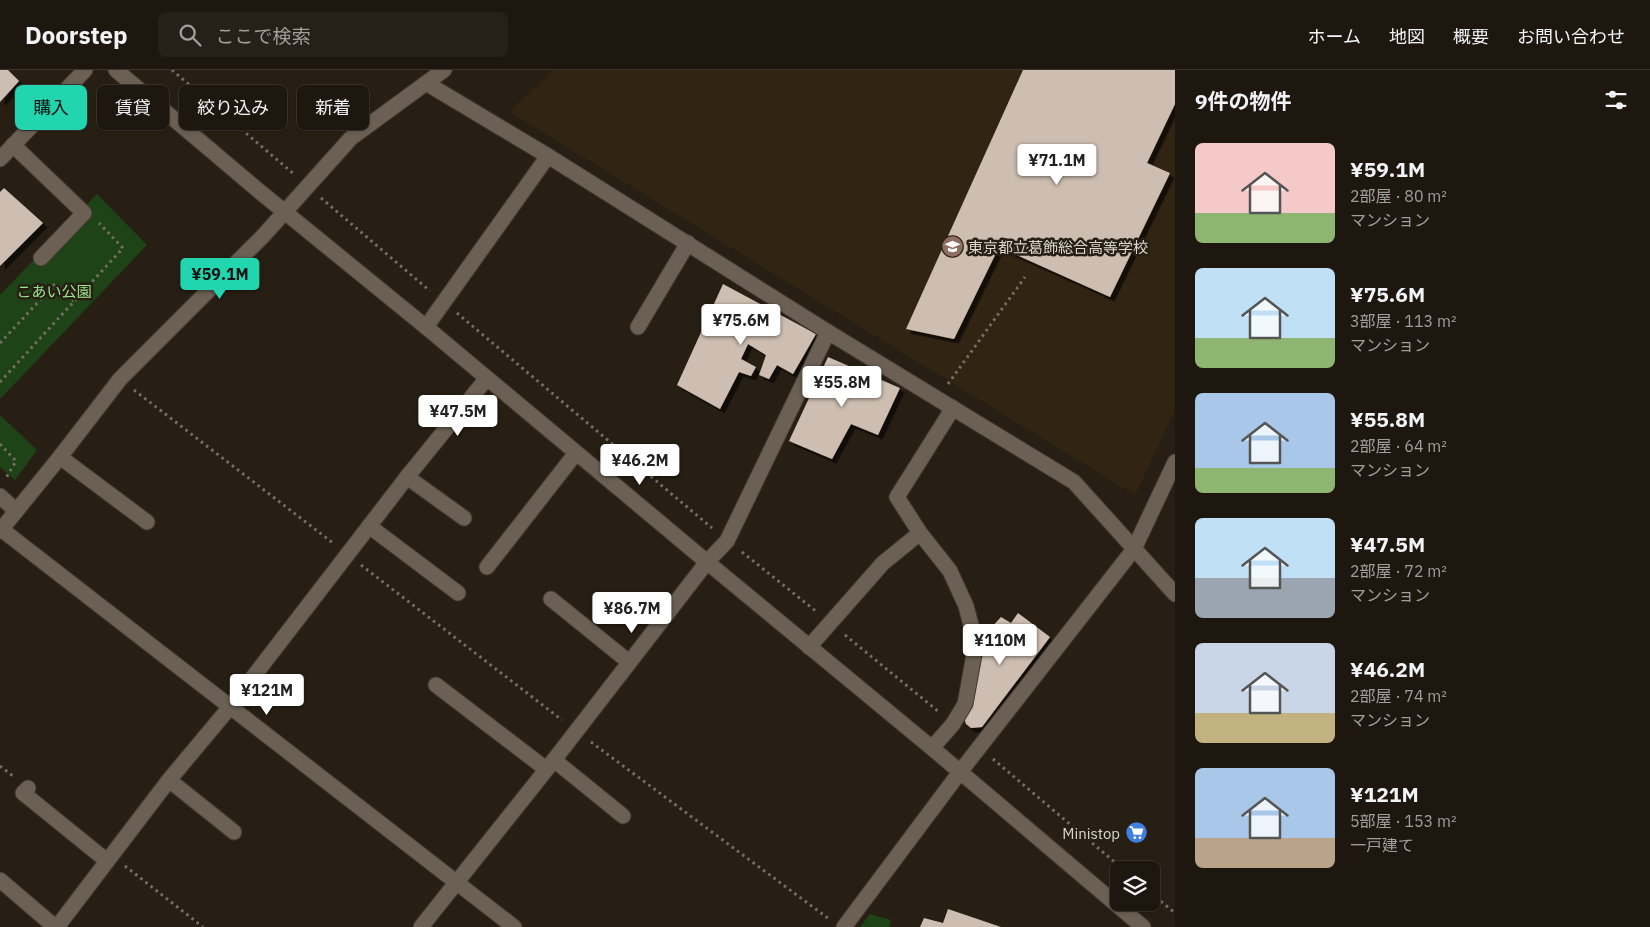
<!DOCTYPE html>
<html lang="ja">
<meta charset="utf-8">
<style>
:root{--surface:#1e170f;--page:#262018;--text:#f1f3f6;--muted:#a19f9e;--line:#3c362f;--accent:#21d5af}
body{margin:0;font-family:"IBM Plex Sans","Noto Sans JP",sans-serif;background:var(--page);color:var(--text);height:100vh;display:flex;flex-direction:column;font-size:19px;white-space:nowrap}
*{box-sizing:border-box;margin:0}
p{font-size:16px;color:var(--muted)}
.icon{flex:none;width:28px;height:28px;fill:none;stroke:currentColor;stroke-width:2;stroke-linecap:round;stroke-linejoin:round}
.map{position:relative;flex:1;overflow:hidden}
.panel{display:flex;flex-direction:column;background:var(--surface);width:475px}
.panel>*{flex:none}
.top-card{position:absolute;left:15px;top:15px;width:475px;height:45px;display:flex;gap:10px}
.buttons{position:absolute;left:1110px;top:791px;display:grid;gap:10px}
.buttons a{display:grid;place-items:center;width:50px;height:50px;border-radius:8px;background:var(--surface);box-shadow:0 1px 4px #0004,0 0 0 1px var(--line);font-size:25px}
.price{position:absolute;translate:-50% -42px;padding:0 11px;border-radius:5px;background:#fff;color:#222;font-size:16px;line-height:32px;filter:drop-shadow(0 1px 2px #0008)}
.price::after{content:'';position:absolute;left:50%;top:30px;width:15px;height:11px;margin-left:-8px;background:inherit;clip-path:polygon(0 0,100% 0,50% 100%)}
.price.active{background:var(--accent);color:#111}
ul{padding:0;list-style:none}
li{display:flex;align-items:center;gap:15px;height:125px;padding:0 20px}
li span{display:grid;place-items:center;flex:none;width:140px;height:100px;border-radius:8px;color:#555}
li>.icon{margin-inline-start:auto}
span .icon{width:60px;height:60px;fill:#fffc;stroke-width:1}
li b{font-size:21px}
h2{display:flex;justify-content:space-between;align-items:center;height:60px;padding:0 20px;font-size:21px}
.tag{padding:0 18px;border-radius:8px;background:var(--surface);box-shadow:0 1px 4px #0004,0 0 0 1px var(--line);font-size:18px;line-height:45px}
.tag.active{background:var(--accent);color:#111}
header{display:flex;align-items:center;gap:30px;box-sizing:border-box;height:70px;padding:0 25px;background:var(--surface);border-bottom:1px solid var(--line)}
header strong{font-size:24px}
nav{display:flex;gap:28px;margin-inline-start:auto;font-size:18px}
.search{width:350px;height:45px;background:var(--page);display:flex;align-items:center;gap:12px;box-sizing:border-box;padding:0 18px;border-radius:8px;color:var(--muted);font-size:19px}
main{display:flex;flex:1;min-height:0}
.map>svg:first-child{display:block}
.built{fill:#312413}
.green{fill:#1d4316}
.building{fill:#cdbeb1;filter:url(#shadow)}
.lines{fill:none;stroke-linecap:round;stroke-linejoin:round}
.minor-casing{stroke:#413a33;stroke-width:17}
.path{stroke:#776f66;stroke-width:3;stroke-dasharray:2.5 4;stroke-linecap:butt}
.minor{stroke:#6b6053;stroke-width:15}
.labels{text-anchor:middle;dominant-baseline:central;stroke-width:5;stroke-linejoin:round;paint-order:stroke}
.poi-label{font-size:15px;fill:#dcd6cf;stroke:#281f14;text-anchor:start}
.park-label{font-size:15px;fill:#9be98e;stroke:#281f14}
</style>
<header>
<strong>Doorstep</strong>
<div class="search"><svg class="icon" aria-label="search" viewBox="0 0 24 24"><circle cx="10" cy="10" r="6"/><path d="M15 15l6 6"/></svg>ここで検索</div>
<nav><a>ホーム</a><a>地図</a><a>概要</a><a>お問い合わせ</a></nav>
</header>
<main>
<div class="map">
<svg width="1175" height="857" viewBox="0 0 1175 857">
<defs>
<filter id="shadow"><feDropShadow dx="4.5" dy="4.5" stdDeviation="0" flood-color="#0009"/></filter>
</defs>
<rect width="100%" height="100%" fill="#281f14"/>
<polygon class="built" points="553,0 1175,0 1175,340 1135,425 510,42"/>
<g class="green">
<polygon points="97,124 147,175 0,329 0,225"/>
<polygon points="0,345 37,380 15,410 0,397"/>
<polygon points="870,844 891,850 889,857 860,857"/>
</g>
<g class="building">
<polygon points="0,0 8,0 19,11 0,32"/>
<polygon points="1023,0 1175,0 1175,34 1147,93 1170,103 1110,227 999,177 954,269 906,259"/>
<polygon points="4,118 43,153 0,196 0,122"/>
<polygon points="723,214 816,264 793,304 777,295 769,309 759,305 766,285 748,274 741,289 756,297 751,306 739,302 720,339 677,315"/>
<polygon points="828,287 900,318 878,365 851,354 832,389 789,371"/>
<polygon points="1018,543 1050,567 982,657 971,658 966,654 963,645 977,573 1001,547 1011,553"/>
<polygon points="948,839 1001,857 920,857 924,848 943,853"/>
</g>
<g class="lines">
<defs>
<g id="minor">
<polyline points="116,0 259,121 426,257 707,492 932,678 1143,857"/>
<polyline points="426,13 548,86 828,262 1074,412 1175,524"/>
<polyline points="13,75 84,143 41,188"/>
<polyline points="0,89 85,0"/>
<polyline points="426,257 548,86"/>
<polyline points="638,257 688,173"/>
<polyline points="60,387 147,452"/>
<polyline points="407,407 464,448"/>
<polyline points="0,426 16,441"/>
<polyline points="369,456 458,523"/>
<polyline points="1,459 514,857"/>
<polyline points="0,461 60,387 120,309 264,165 351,68 444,0"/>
<polyline points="487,497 576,383"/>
<polyline points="551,529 629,592"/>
<polyline points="809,577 883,493 920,463"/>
<polyline points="436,615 546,699"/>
<polyline points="932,678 953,654 965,634 976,574 966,536 950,501 920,463 897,427 953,338"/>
<polyline points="554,690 623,746"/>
<polyline points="169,710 234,762"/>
<polyline points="28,718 23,723 107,791"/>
<polyline points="0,810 55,857"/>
<polyline points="57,857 169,710 230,637 407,407 487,308"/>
<polyline points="421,857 554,690 707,492 727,471 828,262"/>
<polyline points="844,857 960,702 1134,479 1175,392"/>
</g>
</defs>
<use href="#minor" class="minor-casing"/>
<g class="path">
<polyline points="172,0 295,105"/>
<polyline points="321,128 430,221"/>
<polyline points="457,243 712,458"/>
<polyline points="0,273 55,214 74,231"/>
<polyline points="0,312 123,178 99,153"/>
<polyline points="948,314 1025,207"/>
<polyline points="134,320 333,473"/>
<polyline points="0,374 16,391 6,408"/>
<polyline points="742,482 817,542"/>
<polyline points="361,495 562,650"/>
<polyline points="845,565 939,642"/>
<polyline points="591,672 829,849"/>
<polyline points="993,689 1124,800"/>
<polyline points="0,696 13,706"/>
<polyline points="125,796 203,857"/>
<polyline points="1151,823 1175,843"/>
</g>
<use href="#minor" class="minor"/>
</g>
<defs>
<symbol id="school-disc" viewBox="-11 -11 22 22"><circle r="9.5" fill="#8d6e63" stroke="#281f14"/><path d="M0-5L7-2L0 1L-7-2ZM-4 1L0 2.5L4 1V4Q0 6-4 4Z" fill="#fff"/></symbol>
<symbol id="supermarket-disc" viewBox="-11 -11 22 22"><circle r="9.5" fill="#3f7fe0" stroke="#281f14"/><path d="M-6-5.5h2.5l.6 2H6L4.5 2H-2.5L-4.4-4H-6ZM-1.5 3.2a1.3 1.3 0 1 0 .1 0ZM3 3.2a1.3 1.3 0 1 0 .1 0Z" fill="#fff"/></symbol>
</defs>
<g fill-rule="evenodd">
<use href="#school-disc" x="940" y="164" width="25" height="25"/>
<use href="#supermarket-disc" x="1124" y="750" width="25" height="25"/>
</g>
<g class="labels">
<g class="poi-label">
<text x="968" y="177">東京都立葛飾総合高等学校</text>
<text x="1120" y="763" text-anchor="end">Ministop</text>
</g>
<g class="park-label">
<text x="54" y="221">こあい公園</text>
</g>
</g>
</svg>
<div class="buttons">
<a><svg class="icon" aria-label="layers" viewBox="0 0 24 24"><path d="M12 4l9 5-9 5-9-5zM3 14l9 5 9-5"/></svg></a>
</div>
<b class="price" style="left:1057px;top:116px">¥71.1M</b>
<b class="price active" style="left:220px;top:230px">¥59.1M</b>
<b class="price" style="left:741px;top:276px">¥75.6M</b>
<b class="price" style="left:842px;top:338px">¥55.8M</b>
<b class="price" style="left:458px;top:367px">¥47.5M</b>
<b class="price" style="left:640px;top:416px">¥46.2M</b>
<b class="price" style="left:632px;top:564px">¥86.7M</b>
<b class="price" style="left:1000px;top:596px">¥110M</b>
<b class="price" style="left:267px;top:646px">¥121M</b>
<div class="top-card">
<a class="tag active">購入</a>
<a class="tag">賃貸</a>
<a class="tag">絞り込み</a>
<a class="tag">新着</a>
</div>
</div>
<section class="panel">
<h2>9件の物件<svg class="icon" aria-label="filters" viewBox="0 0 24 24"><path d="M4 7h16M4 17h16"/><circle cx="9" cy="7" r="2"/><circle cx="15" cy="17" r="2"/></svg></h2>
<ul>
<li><span style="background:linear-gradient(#f6c9c9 70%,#8fb573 0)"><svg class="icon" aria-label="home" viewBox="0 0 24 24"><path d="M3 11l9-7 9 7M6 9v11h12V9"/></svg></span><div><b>¥59.1M</b><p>2部屋 · 80 m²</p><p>マンション</p></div></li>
<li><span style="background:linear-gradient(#bfe0f5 70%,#8fb573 0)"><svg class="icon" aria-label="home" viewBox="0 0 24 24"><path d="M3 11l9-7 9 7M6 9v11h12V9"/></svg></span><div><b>¥75.6M</b><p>3部屋 · 113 m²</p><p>マンション</p></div></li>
<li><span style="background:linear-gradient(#a9c7e8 75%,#8fb573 0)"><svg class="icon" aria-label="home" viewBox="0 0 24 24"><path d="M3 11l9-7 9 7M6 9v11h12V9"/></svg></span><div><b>¥55.8M</b><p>2部屋 · 64 m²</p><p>マンション</p></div></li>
<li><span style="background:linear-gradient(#bfe0f5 60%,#9aa5b1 0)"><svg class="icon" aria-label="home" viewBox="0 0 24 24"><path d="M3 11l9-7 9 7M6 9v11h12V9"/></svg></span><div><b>¥47.5M</b><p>2部屋 · 72 m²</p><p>マンション</p></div></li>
<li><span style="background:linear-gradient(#c9d6e8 70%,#c2b280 0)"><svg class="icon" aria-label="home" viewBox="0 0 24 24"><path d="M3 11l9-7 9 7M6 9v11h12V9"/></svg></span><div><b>¥46.2M</b><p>2部屋 · 74 m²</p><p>マンション</p></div></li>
<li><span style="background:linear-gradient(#a9c7e8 70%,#b9a48a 0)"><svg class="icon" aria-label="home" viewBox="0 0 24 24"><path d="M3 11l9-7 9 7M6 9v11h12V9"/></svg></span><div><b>¥121M</b><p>5部屋 · 153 m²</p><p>一戸建て</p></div></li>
</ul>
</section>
</main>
